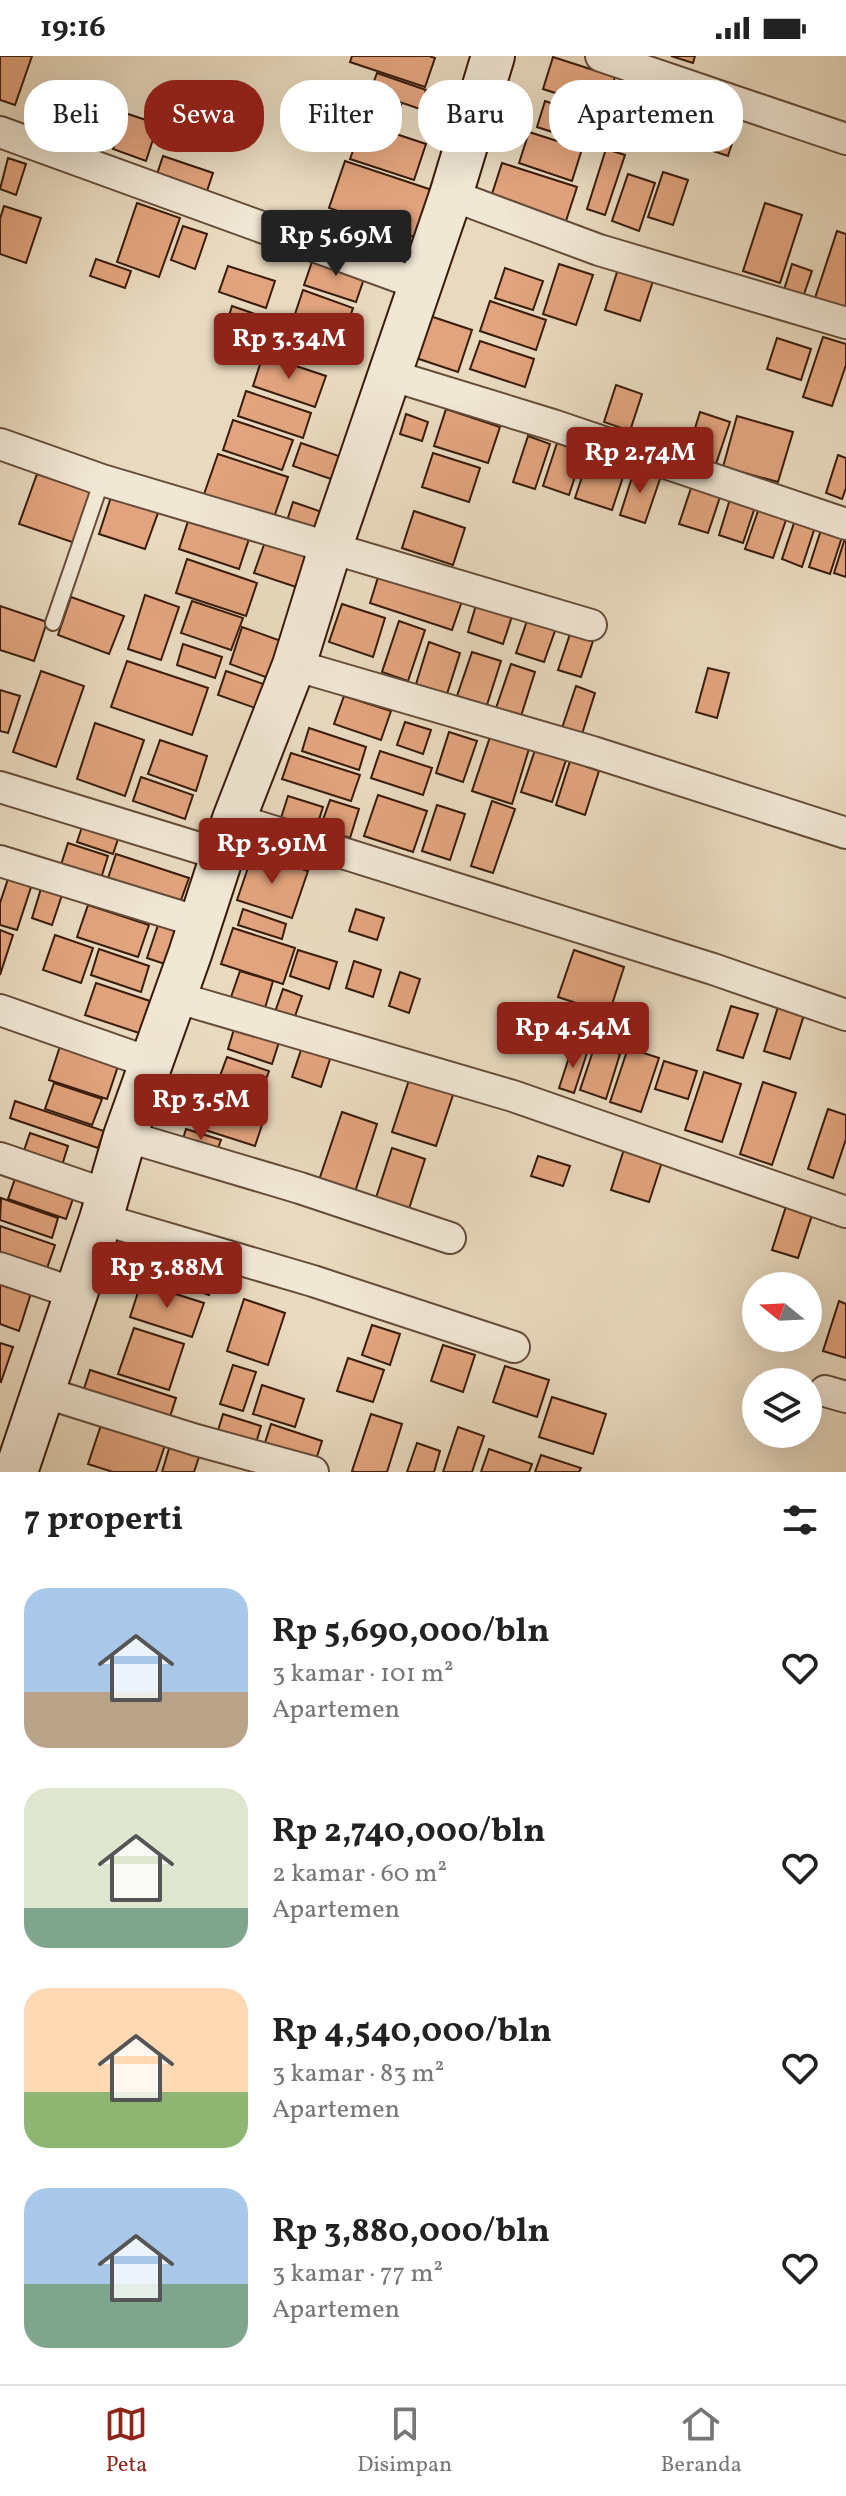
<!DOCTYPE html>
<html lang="id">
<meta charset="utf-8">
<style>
:root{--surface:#fff;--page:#f6f6f6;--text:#222;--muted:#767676;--line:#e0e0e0;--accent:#8f2418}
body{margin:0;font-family:Vollkorn,serif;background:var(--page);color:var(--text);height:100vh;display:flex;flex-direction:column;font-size:30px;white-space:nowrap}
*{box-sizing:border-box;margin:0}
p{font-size:26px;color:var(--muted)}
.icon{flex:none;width:44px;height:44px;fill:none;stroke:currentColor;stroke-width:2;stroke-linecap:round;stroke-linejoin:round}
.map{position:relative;height:1416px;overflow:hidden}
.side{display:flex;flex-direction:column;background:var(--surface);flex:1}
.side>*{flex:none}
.banner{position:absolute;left:24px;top:24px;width:798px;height:72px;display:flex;gap:16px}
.needle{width:52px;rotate:288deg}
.buttons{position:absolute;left:742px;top:1216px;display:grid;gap:16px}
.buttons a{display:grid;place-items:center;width:80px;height:80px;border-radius:50%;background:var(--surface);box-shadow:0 8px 32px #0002;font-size:40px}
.price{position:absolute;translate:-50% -68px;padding:0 18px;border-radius:8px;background:var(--accent);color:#fff;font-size:26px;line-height:52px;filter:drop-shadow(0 2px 4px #0008)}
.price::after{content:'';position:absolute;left:50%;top:48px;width:24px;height:18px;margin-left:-12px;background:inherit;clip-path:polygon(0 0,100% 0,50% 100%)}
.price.selected{background:#222;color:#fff}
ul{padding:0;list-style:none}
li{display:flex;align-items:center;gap:24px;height:200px;padding:0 24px}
li span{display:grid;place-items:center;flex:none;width:224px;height:160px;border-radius:24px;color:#555}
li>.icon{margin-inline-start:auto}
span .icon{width:96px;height:96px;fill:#fffc;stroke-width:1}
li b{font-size:34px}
h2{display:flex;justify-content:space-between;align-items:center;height:96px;padding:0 24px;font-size:34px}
.tag{padding:0 28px;border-radius:32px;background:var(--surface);box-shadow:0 8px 32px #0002;font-size:28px;line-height:72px}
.tag.selected{background:var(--accent);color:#fff}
.status{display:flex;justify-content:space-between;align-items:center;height:56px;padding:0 40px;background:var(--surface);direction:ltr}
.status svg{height:22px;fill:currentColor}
.dock{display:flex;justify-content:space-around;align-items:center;height:112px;border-top:2px solid var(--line);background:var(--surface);font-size:22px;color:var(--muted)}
.dock a{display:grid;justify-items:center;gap:4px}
.dock .selected{color:var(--accent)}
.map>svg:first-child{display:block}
.building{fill:#e2a47e;stroke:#3a1c0b;stroke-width:2}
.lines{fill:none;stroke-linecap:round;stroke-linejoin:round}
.lane-casing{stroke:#664c38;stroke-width:18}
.street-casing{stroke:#664c38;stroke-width:34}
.secondary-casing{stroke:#3a1c0b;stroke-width:46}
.lane{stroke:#f1e7d5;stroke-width:14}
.street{stroke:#f1e7d5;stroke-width:30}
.secondary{stroke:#f1e7d5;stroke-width:42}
</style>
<div class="status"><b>19:16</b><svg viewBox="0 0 49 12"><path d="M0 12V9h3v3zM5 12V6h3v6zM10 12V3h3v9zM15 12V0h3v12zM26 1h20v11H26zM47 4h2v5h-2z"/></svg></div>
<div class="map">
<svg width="846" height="1416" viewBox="0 0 846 1416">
<rect width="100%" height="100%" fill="#e9dabf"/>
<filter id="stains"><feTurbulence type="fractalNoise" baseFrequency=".0025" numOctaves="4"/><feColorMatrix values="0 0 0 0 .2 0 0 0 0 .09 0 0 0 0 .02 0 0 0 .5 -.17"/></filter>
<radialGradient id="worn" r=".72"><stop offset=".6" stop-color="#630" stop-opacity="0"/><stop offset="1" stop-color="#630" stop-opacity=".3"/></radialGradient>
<g class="building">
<polygon points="0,0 32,0 15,49 0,44"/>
<polygon points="352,0 429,0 435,2 425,31 350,6"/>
<polygon points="671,0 695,0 693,7"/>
<polygon points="553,1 615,21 605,53 543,33"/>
<polygon points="377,17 426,34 420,53 370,36"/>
<polygon points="665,33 698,44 685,83 652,72"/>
<polygon points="428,34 461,45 454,64 421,53"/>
<polygon points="374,40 401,49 393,75 365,66"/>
<polygon points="707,44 742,56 728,100 692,88"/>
<polygon points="545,45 601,64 592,89 537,71"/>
<polygon points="125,57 158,68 146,105 113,93"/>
<polygon points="363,67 426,88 414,124 350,103"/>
<polygon points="529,76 582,93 572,125 519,107"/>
<polygon points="606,93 625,99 605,159 587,153"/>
<polygon points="163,100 213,117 203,147 153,130"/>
<polygon points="8,102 26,108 16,139 0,133"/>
<polygon points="345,105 432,134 417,182 329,152"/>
<polygon points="502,107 577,131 565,168 490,144"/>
<polygon points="663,116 688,124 673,169 648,161"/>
<polygon points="628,118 655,127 639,175 612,165"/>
<polygon points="137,147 180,162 159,221 117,206"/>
<polygon points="765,147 802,159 780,227 743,215"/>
<polygon points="4,150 41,162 26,207 0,198 0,163"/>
<polygon points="335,156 398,177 387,209 324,188"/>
<polygon points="183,170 207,178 195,213 171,204"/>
<polygon points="837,175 846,178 846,255 814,245"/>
<polygon points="315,197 367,214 356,246 304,229"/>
<polygon points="96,203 131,215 125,232 90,220"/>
<polygon points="559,208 593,219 576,269 543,258"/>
<polygon points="792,208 812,215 803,241 784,234"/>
<polygon points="228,210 275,225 266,252 219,236"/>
<polygon points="505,212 543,225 533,254 495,242"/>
<polygon points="618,213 653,225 640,265 605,254"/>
<polygon points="303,234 353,252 342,284 292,267"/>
<polygon points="490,245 546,264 536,294 480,275"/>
<polygon points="232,250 275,265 265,293 223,279"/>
<polygon points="430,260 472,274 458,316 416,302"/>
<polygon points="823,281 846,288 846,309 832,350 803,341"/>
<polygon points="777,282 811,293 801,324 767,313"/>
<polygon points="480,285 534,303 525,331 470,313"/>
<polygon points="263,299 326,320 315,351 253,330"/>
<polygon points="616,329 642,338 630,375 604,366"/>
<polygon points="246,335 311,357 303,382 238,360"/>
<polygon points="446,353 500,371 488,407 434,390"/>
<polygon points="700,356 730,366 716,408 687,398"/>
<polygon points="406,358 428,366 422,385 400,378"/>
<polygon points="737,360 793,376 778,426 723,411"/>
<polygon points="233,364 293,384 282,414 223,394"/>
<polygon points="528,380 550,388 535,433 513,426"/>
<polygon points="301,387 339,400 331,423 293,410"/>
<polygon points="557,387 583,396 569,439 543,430"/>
<polygon points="433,397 480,412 469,446 422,431"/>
<polygon points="218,398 288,421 273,464 203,441"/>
<polygon points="838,399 846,402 846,432 842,443 826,437"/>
<polygon points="589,400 626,412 612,454 575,442"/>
<polygon points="635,412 661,420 645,467 620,459"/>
<polygon points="37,418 93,437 75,487 19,468"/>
<polygon points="692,429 721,438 708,477 679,468"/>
<polygon points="112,438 159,454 145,493 99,478"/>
<polygon points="730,443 755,451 743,487 719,479"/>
<polygon points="293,446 322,456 312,486 283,477"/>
<polygon points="759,452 787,461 773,502 745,493"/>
<polygon points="414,455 465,472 453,509 402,492"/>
<polygon points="191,456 251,477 239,513 179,493"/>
<polygon points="795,464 815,471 802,511 782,503"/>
<polygon points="821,474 842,481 830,518 809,511"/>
<polygon points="845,482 846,483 846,521 834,517"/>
<polygon points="266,483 313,499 302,533 254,517"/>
<polygon points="187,503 257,527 246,560 176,537"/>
<polygon points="379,518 462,545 452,574 370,547"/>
<polygon points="145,539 179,551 161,604 128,593"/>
<polygon points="479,539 515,551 503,588 468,576"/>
<polygon points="71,541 124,560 109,598 58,579"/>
<polygon points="192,545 243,562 231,594 181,577"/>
<polygon points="342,548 385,562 373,601 329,586"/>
<polygon points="0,550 47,566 34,605 0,594"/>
<polygon points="529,559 557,569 544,606 516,597"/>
<polygon points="399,565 425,574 408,625 382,616"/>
<polygon points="242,571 284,586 271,623 230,608"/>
<polygon points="572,572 595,579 581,621 558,614"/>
<polygon points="429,586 460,597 447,638 416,628"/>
<polygon points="183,588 222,601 215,622 177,609"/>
<polygon points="472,596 501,605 487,649 457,640"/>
<polygon points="127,605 208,632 192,679 111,651"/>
<polygon points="511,608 535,616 521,660 496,652"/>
<polygon points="708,612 729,617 717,662 696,656"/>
<polygon points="41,615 84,630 56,711 13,696"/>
<polygon points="226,615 272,631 264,655 218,639"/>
<polygon points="576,630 595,637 582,678 562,672"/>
<polygon points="0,634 20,640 8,677 0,675"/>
<polygon points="344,640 391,655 381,684 334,668"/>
<polygon points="405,666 431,674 423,698 397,689"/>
<polygon points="95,667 144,684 125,740 77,723"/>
<polygon points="309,672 366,691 359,714 302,695"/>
<polygon points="449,676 477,685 463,726 436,717"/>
<polygon points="490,681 529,693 512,748 472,735"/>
<polygon points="160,684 207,700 196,735 148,718"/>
<polygon points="535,694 566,704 552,746 521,736"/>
<polygon points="380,695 432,712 423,739 371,722"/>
<polygon points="291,697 360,719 351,745 282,723"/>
<polygon points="570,705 599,715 585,759 556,749"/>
<polygon points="141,721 193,739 185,763 133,745"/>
<polygon points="378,739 427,755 413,796 364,780"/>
<polygon points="288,740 323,751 315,776 280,765"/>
<polygon points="330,744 359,753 350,782 320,772"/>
<polygon points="492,745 515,753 493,817 471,810"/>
<polygon points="437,749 465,758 450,804 422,795"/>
<polygon points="84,765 120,777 113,798 77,786"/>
<polygon points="68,787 108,800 98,832 58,818"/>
<polygon points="253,797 308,815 292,862 237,844"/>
<polygon points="116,798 189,822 177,855 105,831"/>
<polygon points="9,820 32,828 17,874 0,869 0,847"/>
<polygon points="43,826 64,833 52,869 32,862"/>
<polygon points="88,849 149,869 138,901 77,881"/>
<polygon points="243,853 286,868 282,883 238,869"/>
<polygon points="356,853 384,862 377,884 349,875"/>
<polygon points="159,866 189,876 177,912 147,902"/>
<polygon points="233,872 295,892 283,928 221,908"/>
<polygon points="0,874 13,879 0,919"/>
<polygon points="55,879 93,892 81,927 43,914"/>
<polygon points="99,893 149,910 141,936 91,919"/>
<polygon points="298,894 337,906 329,933 290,920"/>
<polygon points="574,894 624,911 609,958 558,941"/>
<polygon points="354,905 381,914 373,941 346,932"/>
<polygon points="240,915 273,925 265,952 231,941"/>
<polygon points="400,916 420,923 409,957 389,950"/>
<polygon points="96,927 150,945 139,977 85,959"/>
<polygon points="283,933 302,940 293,966 274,959"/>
<polygon points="731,950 758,958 743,1002 717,994"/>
<polygon points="778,951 804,959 790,1003 764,995"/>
<polygon points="237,963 282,977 272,1008 228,993"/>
<polygon points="62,984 120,1004 107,1043 49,1024"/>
<polygon points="303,988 332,997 321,1031 292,1021"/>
<polygon points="595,989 620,998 606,1043 580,1034"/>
<polygon points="572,992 587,997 574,1037 559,1032"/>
<polygon points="628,992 659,1002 641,1056 610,1046"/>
<polygon points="227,1001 269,1015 262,1034 220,1020"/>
<polygon points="664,1005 697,1015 688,1043 655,1033"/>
<polygon points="704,1016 741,1028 722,1086 685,1074"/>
<polygon points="411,1018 455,1033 436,1090 392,1076"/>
<polygon points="191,1019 231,1032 225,1051 185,1038"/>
<polygon points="763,1026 796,1037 772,1109 740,1098"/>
<polygon points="54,1027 102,1043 92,1069 45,1053"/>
<polygon points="15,1045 104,1075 98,1092 10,1062"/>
<polygon points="206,1050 262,1069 255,1090 199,1072"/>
<polygon points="828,1053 846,1059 846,1083 833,1122 808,1113"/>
<polygon points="342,1056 377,1068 355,1136 319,1124"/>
<polygon points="186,1073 221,1084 215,1100 181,1089"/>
<polygon points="30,1077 68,1090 60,1116 21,1103"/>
<polygon points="625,1090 663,1103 649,1146 611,1134"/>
<polygon points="392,1092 425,1103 407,1159 374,1148"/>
<polygon points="538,1100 570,1110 563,1130 531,1120"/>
<polygon points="19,1111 77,1131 66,1163 8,1143"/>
<polygon points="789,1141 815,1150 798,1202 772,1194"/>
<polygon points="1,1142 58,1162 52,1182 0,1164"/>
<polygon points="0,1170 55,1189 45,1218 0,1203"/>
<polygon points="163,1204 215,1221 209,1239 157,1222"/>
<polygon points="0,1223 32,1234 19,1275 0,1268"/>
<polygon points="141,1227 204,1247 192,1281 130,1261"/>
<polygon points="244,1243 285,1257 268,1309 227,1295"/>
<polygon points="839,1245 846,1248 846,1302 823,1295"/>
<polygon points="372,1269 400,1278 390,1309 362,1299"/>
<polygon points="134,1272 184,1288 169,1334 118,1318"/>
<polygon points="0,1287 13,1291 1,1326 0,1325"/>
<polygon points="443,1289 475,1299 463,1336 431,1325"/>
<polygon points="348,1302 384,1314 373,1346 337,1335"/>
<polygon points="233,1309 256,1316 243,1355 220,1348"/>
<polygon points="505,1310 549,1324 537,1361 493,1346"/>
<polygon points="90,1314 176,1342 167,1370 81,1342"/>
<polygon points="262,1329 304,1343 295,1371 253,1358"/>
<polygon points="552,1341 606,1358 593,1398 539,1381"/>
<polygon points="223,1358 261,1370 254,1394 216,1381"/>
<polygon points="371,1358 402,1368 387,1416 354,1416 352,1415"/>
<polygon points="102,1366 166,1386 156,1416 113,1416 88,1408"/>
<polygon points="271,1368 322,1385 313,1413 262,1396"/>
<polygon points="458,1371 484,1380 472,1416 443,1416"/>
<polygon points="171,1386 201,1395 194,1416 162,1416"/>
<polygon points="417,1387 440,1395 434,1416 407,1416"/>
<polygon points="489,1393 532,1408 529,1416 481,1416"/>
<polygon points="541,1399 581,1412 579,1416 535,1416"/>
</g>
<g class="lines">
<defs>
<polyline id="lane" points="53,567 102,424"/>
<g id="street">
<polyline points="601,0 846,83"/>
<polyline points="0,76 421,229"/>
<polyline points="451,139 599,194 846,267"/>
<polyline points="390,319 553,369 846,468"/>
<polyline points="0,388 102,424 591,569"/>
<polyline points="294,609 593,696 846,777"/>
<polyline points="0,731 222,799"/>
<polyline points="234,763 713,913 846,959"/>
<polyline points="0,805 199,866"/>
<polyline points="175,941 513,1040 846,1156"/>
<polyline points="0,954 151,1007"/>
<polyline points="125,1080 300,1132 450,1182"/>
<polyline points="0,1102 108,1139"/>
<polyline points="101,1163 313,1225 514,1291"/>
<polyline points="0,1212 74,1237"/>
<polyline points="825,1335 846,1341"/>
<polyline points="43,1336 196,1384 313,1416"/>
</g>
<polyline id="secondary" points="16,1416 101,1163 125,1080 190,898 234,763 294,609 330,493 451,139 493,0"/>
</defs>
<use href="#lane" class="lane-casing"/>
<use href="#street" class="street-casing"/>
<use href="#secondary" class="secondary-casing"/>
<use href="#lane" class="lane"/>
<use href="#street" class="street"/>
<use href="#secondary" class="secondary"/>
</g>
<rect width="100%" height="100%" filter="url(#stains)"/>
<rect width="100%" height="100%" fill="url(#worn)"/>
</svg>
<div class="buttons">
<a><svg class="needle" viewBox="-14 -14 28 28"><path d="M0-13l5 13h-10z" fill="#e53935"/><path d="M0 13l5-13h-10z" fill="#767676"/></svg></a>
<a><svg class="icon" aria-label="layers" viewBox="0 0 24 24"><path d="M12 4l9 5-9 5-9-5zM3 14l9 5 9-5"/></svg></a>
</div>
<b class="price selected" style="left:336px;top:222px">Rp 5.69M</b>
<b class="price" style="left:289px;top:325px">Rp 3.34M</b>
<b class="price" style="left:640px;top:439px">Rp 2.74M</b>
<b class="price" style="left:272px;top:830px">Rp 3.91M</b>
<b class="price" style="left:573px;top:1014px">Rp 4.54M</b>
<b class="price" style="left:201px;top:1086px">Rp 3.5M</b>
<b class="price" style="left:167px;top:1254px">Rp 3.88M</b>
<div class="banner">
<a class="tag">Beli</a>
<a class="tag selected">Sewa</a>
<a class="tag">Filter</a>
<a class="tag">Baru</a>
<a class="tag">Apartemen</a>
</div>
</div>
<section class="side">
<h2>7 properti<svg class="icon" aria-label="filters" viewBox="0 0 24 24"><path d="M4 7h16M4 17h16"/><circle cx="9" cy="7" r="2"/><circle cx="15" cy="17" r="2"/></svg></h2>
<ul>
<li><span style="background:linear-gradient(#a9c7e8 65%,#b9a48a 0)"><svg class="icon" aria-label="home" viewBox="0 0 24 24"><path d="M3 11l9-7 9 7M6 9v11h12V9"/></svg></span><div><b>Rp 5,690,000/bln</b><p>3 kamar · 101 m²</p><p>Apartemen</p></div><svg class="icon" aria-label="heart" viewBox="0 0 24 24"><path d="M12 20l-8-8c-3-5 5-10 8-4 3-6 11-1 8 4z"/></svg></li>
<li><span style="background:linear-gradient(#dfe7d0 75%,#7fa58c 0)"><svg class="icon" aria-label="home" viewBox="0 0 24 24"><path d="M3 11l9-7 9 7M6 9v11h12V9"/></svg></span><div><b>Rp 2,740,000/bln</b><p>2 kamar · 60 m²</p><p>Apartemen</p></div><svg class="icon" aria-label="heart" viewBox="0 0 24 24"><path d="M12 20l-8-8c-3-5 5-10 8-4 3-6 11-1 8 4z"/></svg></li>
<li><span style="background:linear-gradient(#ffd9b3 65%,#8fb573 0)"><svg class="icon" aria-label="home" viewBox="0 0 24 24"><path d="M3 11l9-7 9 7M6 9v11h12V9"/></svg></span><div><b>Rp 4,540,000/bln</b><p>3 kamar · 83 m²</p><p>Apartemen</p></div><svg class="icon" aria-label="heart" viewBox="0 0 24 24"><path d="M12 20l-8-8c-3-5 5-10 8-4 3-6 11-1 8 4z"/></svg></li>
<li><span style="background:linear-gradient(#a9c7e8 60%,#7fa58c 0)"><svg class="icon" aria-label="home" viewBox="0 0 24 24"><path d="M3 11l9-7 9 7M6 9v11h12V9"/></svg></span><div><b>Rp 3,880,000/bln</b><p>3 kamar · 77 m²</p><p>Apartemen</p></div><svg class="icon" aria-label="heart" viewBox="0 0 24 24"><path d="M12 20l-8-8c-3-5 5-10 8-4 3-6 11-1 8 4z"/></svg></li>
</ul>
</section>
<nav class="dock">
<a class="selected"><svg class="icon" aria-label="map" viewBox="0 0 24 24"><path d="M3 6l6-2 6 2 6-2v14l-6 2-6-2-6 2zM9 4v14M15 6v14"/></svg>Peta</a>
<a><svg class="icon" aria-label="saved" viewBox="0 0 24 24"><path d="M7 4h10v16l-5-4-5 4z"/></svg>Disimpan</a>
<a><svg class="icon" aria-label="home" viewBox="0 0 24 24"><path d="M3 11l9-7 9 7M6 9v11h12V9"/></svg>Beranda</a>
</nav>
